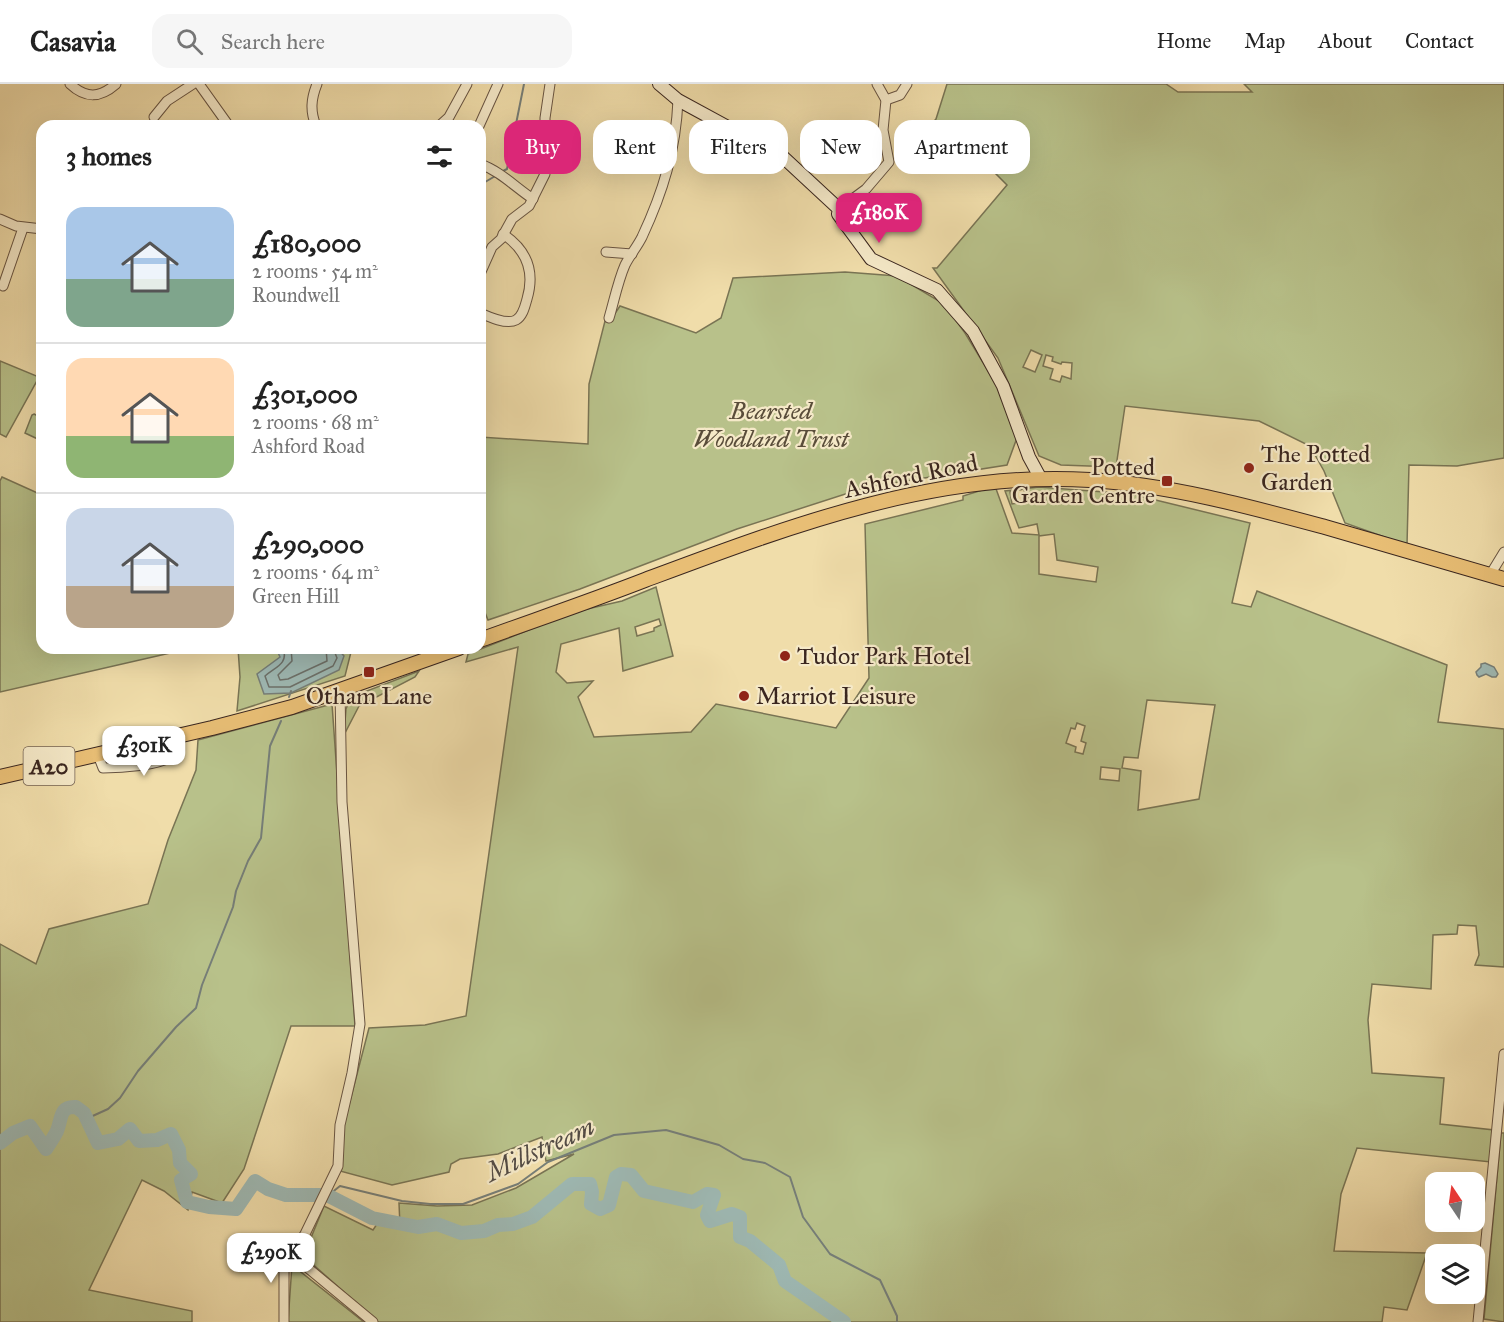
<!DOCTYPE html>
<meta charset="utf-8">
<style>
:root{--surface:#fff;--page:#f6f6f6;--text:#222;--muted:#767676;--line:#e0e0e0;--accent:#db2777}
body{margin:0;font-family:"IM FELL Great Primer",serif;background:var(--page);color:var(--text);height:100vh;display:flex;flex-direction:column;font-size:22px;white-space:nowrap}
*{box-sizing:border-box;margin:0}
p{font-size:20px;color:var(--muted)}
.icon{flex:none;width:33px;height:33px;fill:none;stroke:currentColor;stroke-width:2;stroke-linecap:round;stroke-linejoin:round}
.map{position:relative;flex:1;overflow:hidden}
.side{position:absolute;left:36px;top:36px;width:450px;height:534px;display:flex;flex-direction:column;background:var(--surface);border-radius:18px;box-shadow:0 6px 24px #0002}
.side>*{flex:none}
.top-card{position:absolute;left:504px;top:36px;width:570px;height:54px;display:flex;gap:12px}
.needle{width:39px;rotate:347deg}
.controls{position:absolute;left:1425px;top:1088px;display:grid;gap:12px}
.controls a{display:grid;place-items:center;width:60px;height:60px;border-radius:12px;background:var(--surface);box-shadow:0 6px 24px #0002;font-size:30px}
.price{position:absolute;translate:-50% -51px;padding:0 14px;border-radius:12px;background:#fff;color:#222;font-size:20px;line-height:39px;filter:drop-shadow(0 2px 3px #0008)}
.price::after{content:'';position:absolute;left:50%;top:36px;width:18px;height:14px;margin-left:-9px;background:inherit;clip-path:polygon(0 0,100% 0,50% 100%)}
.price.selected{background:var(--accent);color:#fff}
ul{padding:0;list-style:none}
li{display:flex;align-items:center;gap:18px;height:150px;padding:0 30px}
li+li{border-top:2px solid var(--line)}
li span{display:grid;place-items:center;flex:none;width:168px;height:120px;border-radius:18px;color:#555}
li>.icon{margin-inline-start:auto}
span .icon{width:72px;height:72px;fill:#fffc;stroke-width:1}
li b{font-size:26px}
h2{display:flex;justify-content:space-between;align-items:center;height:72px;padding:0 30px;font-size:26px}
.chip{padding:0 21px;border-radius:18px;background:var(--surface);box-shadow:0 6px 24px #0002;font-size:21px;line-height:54px}
.chip.selected{background:var(--accent);color:#fff}
header{display:flex;align-items:center;gap:36px;box-sizing:border-box;height:84px;padding:0 30px;background:var(--surface);border-bottom:2px solid var(--line)}
header strong{font-size:28px}
nav{display:flex;gap:33px;margin-inline-start:auto;font-size:21px}
.search{width:420px;height:54px;background:var(--page);display:flex;align-items:center;gap:15px;box-sizing:border-box;padding:0 21px;border-radius:18px;color:var(--muted);font-size:22px}
.map>svg:first-child{display:block}
.green{fill:#b8c18a;stroke:#797454;stroke-width:1.5;fill-rule:evenodd}
.water{fill:#9eb9b4;stroke:#767e78;stroke-width:1.5}
.lines{fill:none;stroke-linecap:round;stroke-linejoin:round}
.shore{stroke:#6c706a;stroke-width:1.5}
.stream{stroke:#767e78;stroke-width:2}
.river{stroke:#9eb9b4;stroke-width:14}
.street-casing{stroke:#685442;stroke-width:11}
.secondary-casing{stroke:#3a261f;stroke-width:14}
.primary-casing{stroke:#3a261f;stroke-width:16}
.street{stroke:#f5e9c8;stroke-width:9}
.secondary{stroke:#f5e9c8;stroke-width:12}
.primary{stroke:#e8be75;stroke-width:14}
.poi-dot{fill:#8f2418;stroke:#f5e9c8;stroke-width:2}
.labels{text-anchor:middle;dominant-baseline:central;stroke-width:4.5;stroke-linejoin:round;paint-order:stroke}
.shield{fill:#f5e9c8;stroke:#726052;stroke-width:1.5}
.shield-label{font-size:22px;font-weight:bold;fill:#3a261f}
.park-label{font-size:24px;font-style:italic;fill:#5a4d3a;stroke:#f5e9c8}
.poi-label{font-size:24px;fill:#3a261f;stroke:#f5e9c8;text-anchor:start}
.street-label{font-size:24px;fill:#3a261f;stroke:#f5e9c8}
.water-label{font-size:26px;font-style:italic;fill:#534b44;stroke:#f5e9c8}
</style>
<header>
<strong>Casavia</strong>
<div class="search"><svg class="icon" aria-label="search" viewBox="0 0 24 24"><circle cx="10" cy="10" r="6"/><path d="M15 15l6 6"/></svg>Search here</div>
<nav><a>Home</a><a>Map</a><a>About</a><a>Contact</a></nav>
</header>
<div class="map">
<svg width="1504" height="1238" viewBox="0 0 1504 1238">
<rect width="100%" height="100%" fill="#f0ddaa"/>
<filter id="stains"><feTurbulence type="fractalNoise" baseFrequency=".00333" numOctaves="4"/><feColorMatrix values="0 0 0 0 .2 0 0 0 0 .09 0 0 0 0 .02 0 0 0 .5 -.17"/></filter>
<radialGradient id="worn" r=".72"><stop offset=".6" stop-color="#630" stop-opacity="0"/><stop offset="1" stop-color="#630" stop-opacity=".3"/></radialGradient>
<g class="green">
<path d="M947,0H1166L1178,8H1252L1244,0H1504V374L1457,382L1409,381L1407,461L1345,439L1324,387L1310,362L1259,337L1125,322L1116,383L1061,381L1039,372L998,274L933,184H937L1007,101L993,87L919,53L936,35ZM1031,266L1042,271L1035,288L1023,283ZM1046,271L1053,273L1052,277L1061,280L1062,278L1072,279L1071,295L1062,292L1060,298L1050,295L1053,285L1043,282Z"/>
<polygon points="845,188 897,192 944,220 965,249 1001,308 1018,351 1007,381 867,403 737,445 580,505 488,536 480,516 480,353 588,360 589,300 606,233 612,234 620,222 696,249 721,234 733,194"/>
<polygon points="0,277 39,293 6,353 0,350"/>
<polygon points="34,330 42,334 42,357 25,349 32,331"/>
<polygon points="2,393 42,411 42,564 192,564 0,608 0,397"/>
<path d="M995,402L1012,449L1039,451L1037,440L1019,444L1005,407L1039,403L1131,410L1250,439L1232,519L1251,523L1257,507L1447,581L1438,638L1504,645V883L1475,881L1479,871L1476,842L1458,841L1457,850L1433,851L1431,905L1372,900L1368,936L1372,989L1444,994L1440,1040L1494,1046L1491,1078L1357,1064L1341,1110L1334,1167L1427,1169L1407,1226L1384,1223L1382,1238H378L300,1169L310,1156L324,1122L373,1146L379,1137L400,1142L399,1119L437,1122L472,1121L516,1104L574,1070L546,1077L542,1053L498,1070L460,1075L451,1080L449,1088L392,1101L340,1087L343,1044L369,944L425,941L466,932L518,563L466,578L468,570L574,528L622,517L656,503L673,572L623,587L619,544L561,560L556,588L567,599L593,597L578,613L594,653L691,648L716,620L836,644L869,594L865,440L963,416V412ZM1024,405L1025,411L1028,410L1029,417L1012,420L1010,408ZM1054,450L1057,476L1098,483L1096,498L1039,490V452ZM659,535L661,541L654,544V547L637,552L635,543ZM1147,616L1215,621L1199,715L1138,726L1141,687L1122,684L1124,673L1138,674ZM1077,639L1085,642L1081,657L1086,659L1083,670L1075,668L1076,663L1066,659L1071,644L1075,645ZM1101,683L1120,685L1119,697L1100,695Z"/>
<polygon points="238,564 352,564 345,592 237,627 240,593"/>
<polygon points="419,587 415,593 359,622 344,651 346,625 351,613"/>
<polygon points="332,620 355,942 291,942 244,1085 222,1119 192,1108 188,1126 164,1107 142,1096 89,1206 192,1227 192,1238 0,1238 0,860 36,880 49,845 148,820 168,756 196,686 198,656"/>
<polygon points="1501,1049 1504,1049 1504,1238 1484,1235"/>
<polygon points="292,1181 364,1238 288,1238"/>
</g>
<g class="water">
<polygon points="276,564 337,564 344,572 339,586 291,609 264,610 257,590 280,573"/>
<polygon points="1485,579 1494,583 1498,590 1496,593 1492,593 1486,590 1479,593 1477,591 1476,588 1481,583 1481,580"/>
</g>
<g class="lines">
<g class="shore">
<path d="M283,564C289,580 275,583 265,592L269,603H290L333,582L337,574L333,564"/>
<polyline points="291,564 292,577 278,591 280,596 288,595 327,577 326,564"/>
</g>
<g class="stream">
<polyline points="501,88 507,85 524,0"/>
<polyline points="480,101 497,91"/>
<polyline points="289,613 291,607"/>
<polyline points="86,1035 108,1025 120,1014 138,987 176,943 196,924 202,901 233,823 236,807 248,777 261,754 270,662 281,637"/>
<polyline points="330,1110 340,1102 402,1117 430,1120 463,1120 518,1100 548,1078 614,1051 666,1046 719,1061 743,1075 765,1079 790,1093 803,1133 830,1170 880,1196 897,1232 897,1238"/>
</g>
<path class="river" d="M0,1059L13,1049L30,1042L46,1065C50,1059 54,1053 57,1047C62,1035 59,1022 76,1023L84,1029L98,1059L118,1055L130,1045L139,1057L157,1056L171,1050L179,1066L180,1079L191,1090L181,1096L187,1118L209,1123L236,1125L255,1097L268,1105L286,1111H327L372,1134L418,1143L437,1140L461,1149L484,1147L498,1141L513,1140L532,1133L572,1100H590L592,1108L591,1120L600,1125L609,1121L616,1093L621,1090L631,1091L644,1107L693,1118L707,1110L714,1111L707,1131L710,1137L732,1130L740,1133V1153L750,1157L779,1181L785,1197L844,1238"/>
<defs>
<g id="street">
<path d="M70,0C86,15 100,14 116,0"/>
<polyline points="199,0 229,42"/>
<polyline points="886,16 900,11 907,0"/>
<polyline points="154,33 167,17 193,0"/>
<path d="M316,42C310,27 311,15 317,0"/>
<polyline points="439,42 449,33 467,0"/>
<polyline points="479,42 498,0"/>
<path d="M480,80C500,87 515,103 533,115"/>
<polyline points="839,125 866,105 889,78 883,46 886,16 877,0"/>
<polyline points="0,135 16,142 42,145"/>
<polyline points="606,168 632,170"/>
<polyline points="480,190 492,163 501,155 512,135 529,122 545,90 545,34 550,0"/>
<polyline points="3,202 23,144"/>
<path d="M480,229C489,233 507,241 516,236C523,232 525,222 527,215C535,188 527,166 503,150"/>
<path d="M609,234C614,217 618,197 625,181C630,171 637,163 642,153C663,108 676,66 678,16"/>
<polyline points="1490,491 1504,468"/>
<path d="M98,671L103,684C119,684 161,682 173,671C177,666 175,658 175,653"/>
<polyline points="291,1170 373,1238"/>
<polyline points="284,1238 284,1183 305,1150 338,1082 340,1041 352,989 360,940 342,718 340,607"/>
<polyline points="1478,1238 1504,970"/>
</g>
<polyline id="secondary" points="659,0 678,16 783,73 839,125 838,130 871,175 937,206 973,247 1003,302 1029,373 1041,395"/>
<g id="primary">
<path d="M480,556C535,536 591,517 645,496C787,443 936,386 1090,396C1170,401 1247,422 1325,443C1385,460 1444,478 1504,495"/>
<polyline points="0,693 212,644 292,623 459,564"/>
</g>
</defs>
<use href="#street" class="street-casing"/>
<use href="#secondary" class="secondary-casing"/>
<use href="#primary" class="primary-casing"/>
<use href="#street" class="street"/>
<use href="#secondary" class="secondary"/>
<use href="#primary" class="primary"/>
</g>
<g class="poi-dot">
<circle cx="1249" cy="384" r="6"/>
<rect x="1161" y="391" width="12" height="12" rx="3"/>
<circle cx="785" cy="572" r="6"/>
<rect x="363" y="582" width="12" height="12" rx="3"/>
<circle cx="744" cy="612" r="6"/>
</g>
<g class="labels">
<rect class="shield" x="23.5" y="663" width="51" height="38" rx="4.5"/>
<g class="shield-label">
<text x="49" y="682">A20</text>
</g>
<g class="park-label">
<text x="771" y="327">Bearsted<tspan x="771" dy="28">Woodland Trust</tspan></text>
</g>
<g class="poi-label">
<text x="1261" y="370">The Potted<tspan x="1261" dy="28">Garden</tspan></text>
<text x="1155" y="383" text-anchor="end">Potted<tspan x="1155" dy="28">Garden Centre</tspan></text>
<text x="797" y="572">Tudor Park Hotel</text>
<text x="369" y="612" text-anchor="middle">Otham Lane</text>
<text x="756" y="612">Marriot Leisure</text>
</g>
<g class="street-label">
<text transform="translate(911 392) rotate(-12)">Ashford Road</text>
</g>
<g class="water-label">
<text transform="translate(540 1065) rotate(-25)">Millstream</text>
</g>
</g>
<rect width="100%" height="100%" filter="url(#stains)"/>
<rect width="100%" height="100%" fill="url(#worn)"/>
</svg>
<div class="controls">
<a><svg class="needle" viewBox="-14 -14 28 28"><path d="M0-13l5 13h-10z" fill="#e53935"/><path d="M0 13l5-13h-10z" fill="#767676"/></svg></a>
<a><svg class="icon" aria-label="layers" viewBox="0 0 24 24"><path d="M12 4l9 5-9 5-9-5zM3 14l9 5 9-5"/></svg></a>
</div>
<b class="price selected" style="left:879px;top:160px">£180K</b>
<b class="price" style="left:144px;top:693px">£301K</b>
<b class="price" style="left:271px;top:1200px">£290K</b>
<div class="top-card">
<a class="chip selected">Buy</a>
<a class="chip">Rent</a>
<a class="chip">Filters</a>
<a class="chip">New</a>
<a class="chip">Apartment</a>
</div>
<section class="side">
<h2>3 homes<svg class="icon" aria-label="filters" viewBox="0 0 24 24"><path d="M4 7h16M4 17h16"/><circle cx="9" cy="7" r="2"/><circle cx="15" cy="17" r="2"/></svg></h2>
<ul>
<li><span style="background:linear-gradient(#a9c7e8 60%,#7fa58c 0)"><svg class="icon" aria-label="home" viewBox="0 0 24 24"><path d="M3 11l9-7 9 7M6 9v11h12V9"/></svg></span><div><b>£180,000</b><p>2 rooms · 54 m²</p><p>Roundwell</p></div></li>
<li><span style="background:linear-gradient(#ffd9b3 65%,#8fb573 0)"><svg class="icon" aria-label="home" viewBox="0 0 24 24"><path d="M3 11l9-7 9 7M6 9v11h12V9"/></svg></span><div><b>£301,000</b><p>2 rooms · 68 m²</p><p>Ashford Road</p></div></li>
<li><span style="background:linear-gradient(#c9d6e8 65%,#b9a48a 0)"><svg class="icon" aria-label="home" viewBox="0 0 24 24"><path d="M3 11l9-7 9 7M6 9v11h12V9"/></svg></span><div><b>£290,000</b><p>2 rooms · 64 m²</p><p>Green Hill</p></div></li>
</ul>
</section>
</div>
